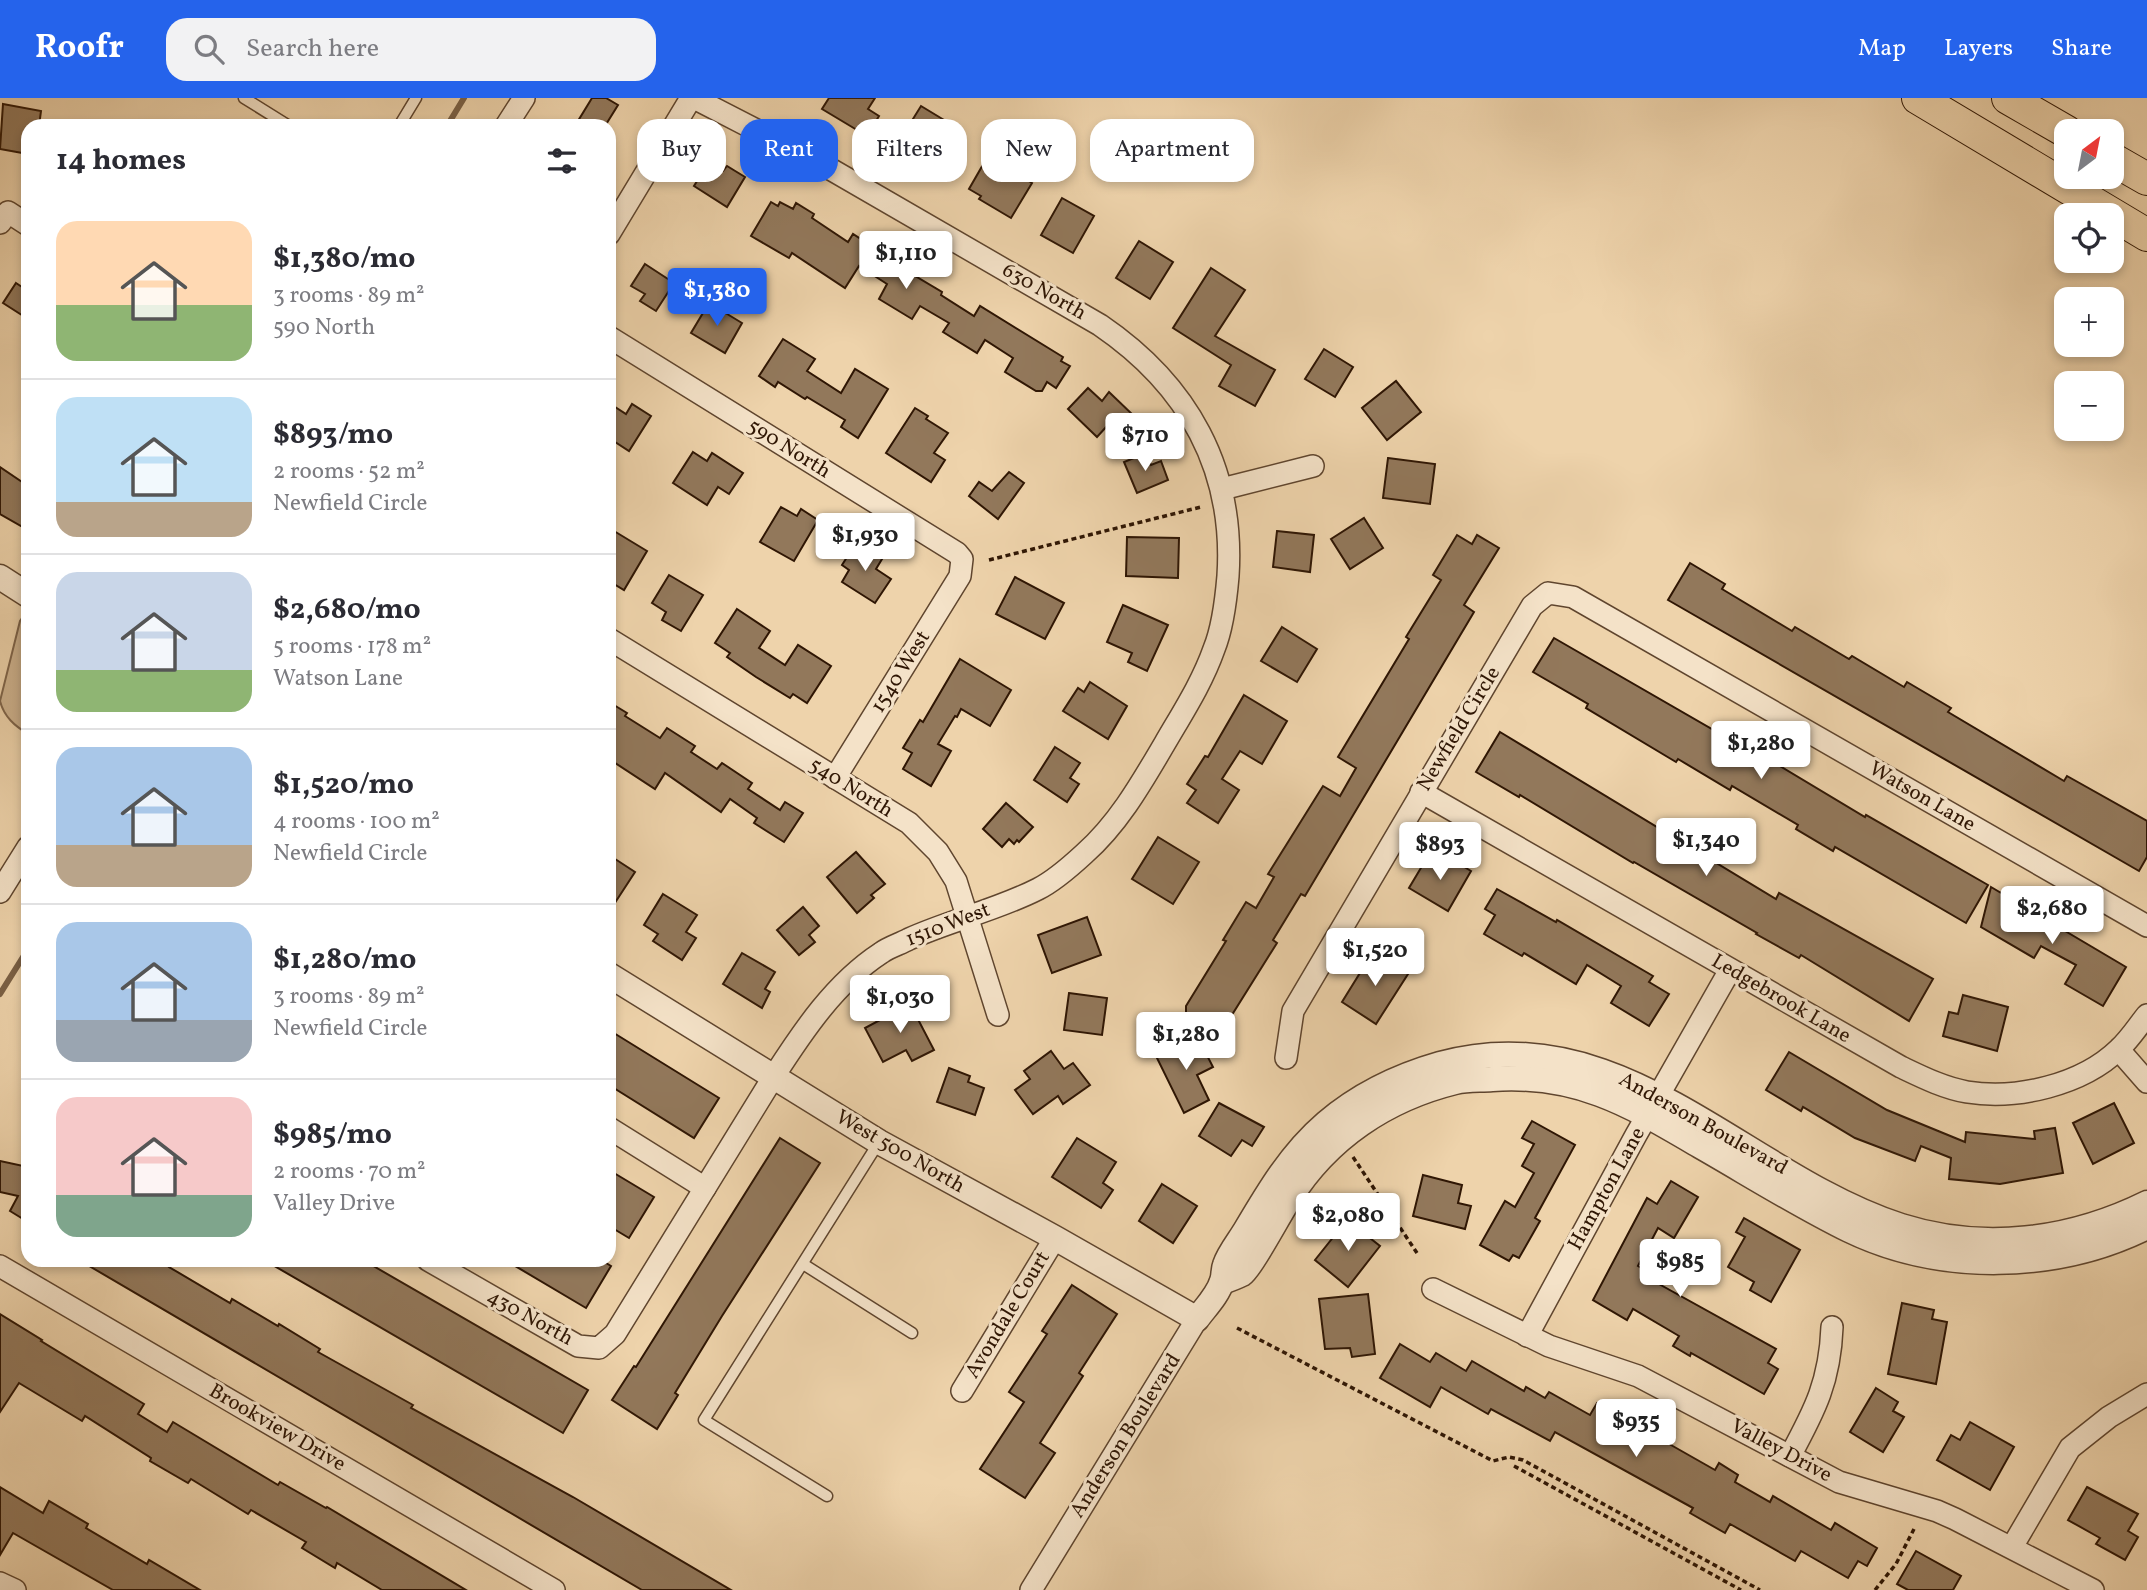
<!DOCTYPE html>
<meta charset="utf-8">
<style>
:root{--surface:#fff;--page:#f2f2f3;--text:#2b2b33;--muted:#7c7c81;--line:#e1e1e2;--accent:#2563eb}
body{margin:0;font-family:Vollkorn,serif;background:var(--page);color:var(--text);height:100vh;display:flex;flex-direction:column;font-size:26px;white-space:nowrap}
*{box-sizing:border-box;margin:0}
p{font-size:23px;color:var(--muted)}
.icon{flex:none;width:38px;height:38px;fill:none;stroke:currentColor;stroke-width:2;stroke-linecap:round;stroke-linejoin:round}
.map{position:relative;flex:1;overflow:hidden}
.side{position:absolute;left:21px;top:21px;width:595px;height:1148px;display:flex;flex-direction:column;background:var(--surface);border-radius:21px;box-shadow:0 4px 10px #0003}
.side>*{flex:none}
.banner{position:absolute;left:637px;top:21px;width:665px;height:63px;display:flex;gap:14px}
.needle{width:46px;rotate:32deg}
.buttons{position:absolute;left:2054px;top:21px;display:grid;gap:14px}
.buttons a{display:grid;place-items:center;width:70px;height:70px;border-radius:14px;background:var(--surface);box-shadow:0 4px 10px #0003;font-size:35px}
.price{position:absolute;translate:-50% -60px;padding:0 16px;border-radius:7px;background:#fff;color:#222;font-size:23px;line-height:46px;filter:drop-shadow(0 2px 4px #0008)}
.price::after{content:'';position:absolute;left:50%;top:42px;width:21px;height:16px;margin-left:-10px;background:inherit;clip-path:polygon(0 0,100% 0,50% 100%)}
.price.selected{background:var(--accent);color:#fff}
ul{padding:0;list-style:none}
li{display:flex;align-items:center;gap:21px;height:175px;padding:0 35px}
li+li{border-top:2px solid var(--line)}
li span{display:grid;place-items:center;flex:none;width:196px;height:140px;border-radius:21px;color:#555}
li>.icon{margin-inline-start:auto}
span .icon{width:84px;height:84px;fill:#fffc;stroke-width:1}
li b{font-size:30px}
h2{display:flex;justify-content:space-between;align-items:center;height:84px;padding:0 35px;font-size:30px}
.chip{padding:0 24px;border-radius:21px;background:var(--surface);box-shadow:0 4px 10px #0003;font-size:24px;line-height:63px}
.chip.selected{background:var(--accent);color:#fff}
header{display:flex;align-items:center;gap:42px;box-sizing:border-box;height:98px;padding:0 35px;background:var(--accent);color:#fff}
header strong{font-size:33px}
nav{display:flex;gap:38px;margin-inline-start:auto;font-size:24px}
.search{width:490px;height:63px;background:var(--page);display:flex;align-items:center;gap:18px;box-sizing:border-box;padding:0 24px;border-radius:21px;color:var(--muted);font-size:26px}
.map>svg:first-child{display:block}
.green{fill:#ceb38f;stroke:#7e644a;stroke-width:2}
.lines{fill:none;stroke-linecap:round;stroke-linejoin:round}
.stream{stroke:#7b6146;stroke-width:6}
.building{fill:#92785b;stroke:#2f1604;stroke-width:2}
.service-casing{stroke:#5f452e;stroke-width:13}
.minor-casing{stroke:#5f452e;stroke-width:24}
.tertiary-casing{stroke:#5f452e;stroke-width:27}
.primary-casing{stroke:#2f1604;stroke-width:34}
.path{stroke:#2f1604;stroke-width:3.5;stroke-dasharray:5 3.5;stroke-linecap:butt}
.service{stroke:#f4e2c8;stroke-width:10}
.minor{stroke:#f4e2c8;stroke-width:21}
.tertiary{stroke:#f4e2c8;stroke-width:24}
.primary{stroke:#eed3ab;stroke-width:32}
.labels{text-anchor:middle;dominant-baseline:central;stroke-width:6;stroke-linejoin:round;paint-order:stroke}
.street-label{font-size:21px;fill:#2f1604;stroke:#f4e2c8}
</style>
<header>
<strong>Roofr</strong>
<div class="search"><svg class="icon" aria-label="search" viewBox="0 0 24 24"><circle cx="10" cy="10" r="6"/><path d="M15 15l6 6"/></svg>Search here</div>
<nav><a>Map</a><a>Layers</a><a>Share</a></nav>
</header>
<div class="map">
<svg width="2147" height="1492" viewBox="0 0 2147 1492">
<rect width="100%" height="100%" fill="#eed3ab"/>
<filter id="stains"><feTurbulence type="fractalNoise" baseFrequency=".00286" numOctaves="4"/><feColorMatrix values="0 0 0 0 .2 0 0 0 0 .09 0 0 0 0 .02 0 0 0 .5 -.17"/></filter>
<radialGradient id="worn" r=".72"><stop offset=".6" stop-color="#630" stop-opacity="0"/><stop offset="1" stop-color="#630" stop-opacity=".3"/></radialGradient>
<path class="green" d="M28,512V636C15,628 4,619 0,603L20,523Z"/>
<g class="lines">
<g class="stream">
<polyline points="447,28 464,0"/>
<polyline points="0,896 28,851"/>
</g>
</g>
<g class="building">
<polygon points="592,0 606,0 618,7 605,28 587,28 578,23"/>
<polygon points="829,0 875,0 868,11 879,18 867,38 822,11"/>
<polygon points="3,6 41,13 39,28 28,28 28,56 0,51"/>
<polygon points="921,8 954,28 928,70 895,50"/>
<polygon points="988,58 1032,85 1011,120 979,101 981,98 969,91"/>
<polygon points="709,64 723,73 727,68 745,79 727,109 694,88"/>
<polygon points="1062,100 1094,118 1073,155 1041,137"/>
<polygon points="771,104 778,108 780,104 793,111 796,105 814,116 812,120 848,144 853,136 882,155 880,157 942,194 941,197 974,218 980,208 1063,259 1061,263 1070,268 1056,290 1047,284 1042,293 1036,293 1005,274 1013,260 985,242 977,255 943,234 949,225 920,208 912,221 879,201 887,186 859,168 845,190 792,155 789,160 751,138"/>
<polygon points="1139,143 1173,164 1150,201 1116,180"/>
<polygon points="645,166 674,185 656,213 640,203 645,196 631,188"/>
<polygon points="1211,170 1245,192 1215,238 1275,272 1255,308 1219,288 1231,267 1173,230"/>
<polygon points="16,185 28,193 28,221 3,205"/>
<polygon points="709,205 742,225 725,255 691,235"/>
<polygon points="783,241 815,261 807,273 841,295 855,271 888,291 858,340 841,329 845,322 807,299 805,301 778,284 775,289 759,278"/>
<polygon points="1324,251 1353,269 1335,299 1305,281"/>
<polygon points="1396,283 1421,314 1387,342 1362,310"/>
<polygon points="1088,290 1102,303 1109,294 1134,318 1116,337 1107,328 1097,339 1068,311"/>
<polygon points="609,305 626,316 632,306 651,318 629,353 609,340"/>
<polygon points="915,310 928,318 926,321 948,335 934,355 945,362 931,384 886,355"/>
<polygon points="693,354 707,363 712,355 743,375 729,396 718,389 707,407 673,385"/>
<polygon points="1146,355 1151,367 1161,363 1168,382 1137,395 1124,364"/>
<polygon points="1388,360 1435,366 1430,406 1383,400"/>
<polygon points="0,369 28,388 28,432 0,416"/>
<polygon points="1009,374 1024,385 998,421 969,398 979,384 992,393"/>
<polygon points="781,409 797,418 801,411 818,422 794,463 760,444"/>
<polygon points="1364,420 1383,450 1350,471 1331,441"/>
<polygon points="614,433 647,453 624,492 609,483 609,442"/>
<polygon points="1277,433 1314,437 1310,474 1273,469"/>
<polygon points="1457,437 1472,446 1477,437 1499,450 1464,507 1474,514 1305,798 1301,796 1273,842 1277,845 1220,936 1186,915 1186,908 1226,843 1223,842 1246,804 1256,810 1274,779 1268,776 1323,688 1340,698 1356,670 1338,659 1409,541 1406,539 1441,482 1433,477"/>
<polygon points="1127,439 1179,440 1178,480 1126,478"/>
<polygon points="856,445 882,461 876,471 891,481 875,505 842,484 849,472 842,467"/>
<polygon points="1690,465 1725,486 1722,491 1792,533 1795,529 1849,561 1852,558 1904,589 1907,584 1951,610 1948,614 2064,683 2067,678 2147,723 2147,759 2139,773 1668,502"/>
<polygon points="669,477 703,497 681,533 662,522 666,514 652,505"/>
<polygon points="1015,479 1064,505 1045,541 996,516"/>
<polygon points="1123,507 1168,527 1147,573 1128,564 1132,555 1107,544"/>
<polygon points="737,511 770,533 759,550 785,567 798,547 831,568 807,605 793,596 790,600 756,579 727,559 730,555 715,545"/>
<polygon points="1282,529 1317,551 1297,584 1261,563"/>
<polygon points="1554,540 1764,661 1765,659 1865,719 1866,717 1988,787 1966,825 1835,749 1833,753 1796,731 1798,727 1732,688 1730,692 1678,661 1676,664 1586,610 1588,606 1533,574"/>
<polygon points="960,561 1011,592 990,628 961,611 957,619 955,618 938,646 951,653 931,688 903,671 912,655 903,650 920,622 923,624"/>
<polygon points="1090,584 1127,608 1108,641 1063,613 1078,590 1084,594"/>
<polygon points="1244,597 1287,623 1262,666 1240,653 1222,681 1239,692 1218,725 1187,705 1196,692 1187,686 1205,658 1208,659"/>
<polygon points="609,604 627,615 625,618 660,640 667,630 695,648 691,654 717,671 722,665 752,685 748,691 780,712 785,704 803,715 784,744 754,725 757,720 730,701 721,714 665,675 655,691 609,661"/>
<polygon points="1500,634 1776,801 1779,795 1933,881 1909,923 1801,857 1799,860 1756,836 1757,835 1634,764 1633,765 1520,697 1519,699 1476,674"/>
<polygon points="1055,649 1080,665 1070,680 1079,686 1067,704 1034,682"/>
<polygon points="1006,705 1033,729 1019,744 1017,742 1014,746 1009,741 1002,749 983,731"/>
<polygon points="1158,739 1199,764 1173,806 1132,781"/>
<polygon points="856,754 885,786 871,797 874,800 857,815 827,779"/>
<polygon points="609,757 635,774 609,814"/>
<polygon points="1428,758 1447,769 1451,761 1471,773 1448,813 1409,790"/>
<polygon points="1991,789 2126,869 2103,908 2065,886 2076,867 2041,848 2034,860 1981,829"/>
<polygon points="1497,791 1556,824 1557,822 1653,878 1649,884 1669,896 1649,928 1611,905 1621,888 1587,867 1576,886 1524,855 1522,858 1484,836 1495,817 1485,811"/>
<polygon points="663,796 697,817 686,834 696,840 682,862 653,843 658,836 644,827"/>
<polygon points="803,809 819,828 809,837 815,844 799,857 777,832"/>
<polygon points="1087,819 1101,857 1052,875 1038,837"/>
<polygon points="1373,854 1408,876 1376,926 1342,904"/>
<polygon points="742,855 775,874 765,891 770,894 762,910 723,886"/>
<polygon points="1069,895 1107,900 1102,937 1064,932"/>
<polygon points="1963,897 2008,909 1997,953 1943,938 1949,914 1958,916"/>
<polygon points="910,906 934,952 912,963 906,952 883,964 865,930"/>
<polygon points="609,932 719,1000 694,1040 609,987"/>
<polygon points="1197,938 1213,969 1197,977 1209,1002 1184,1015 1156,958"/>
<polygon points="1051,953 1064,971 1073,965 1090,987 1063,1006 1058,998 1033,1016 1015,992 1030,981 1024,973"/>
<polygon points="1789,954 1887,1012 1965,1044 1966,1034 2035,1041 2034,1033 2055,1030 2063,1075 2000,1086 1949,1081 1951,1060 1921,1048 1915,1063 1855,1040 1803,1009 1801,1013 1766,992"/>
<polygon points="949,970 970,978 968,984 984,990 975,1017 937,1004"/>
<polygon points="1219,1005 1264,1029 1252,1048 1242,1042 1231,1058 1199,1038"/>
<polygon points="2114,1005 2134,1045 2093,1066 2073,1025"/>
<polygon points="1532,1023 1575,1047 1535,1120 1540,1123 1519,1160 1513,1157 1509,1163 1480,1147 1505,1103 1515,1109 1534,1075 1522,1068 1534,1046 1522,1040"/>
<polygon points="780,1040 820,1065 722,1218 675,1295 678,1297 657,1331 612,1302 634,1268 636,1269"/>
<polygon points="1077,1040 1116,1064 1103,1085 1113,1092 1101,1110 1052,1079"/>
<polygon points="0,1063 28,1069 28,1124 10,1113 18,1098 0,1094"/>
<polygon points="609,1072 654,1099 629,1140 609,1128"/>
<polygon points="1423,1077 1462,1087 1458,1105 1471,1108 1465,1131 1413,1118"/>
<polygon points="1671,1083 1698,1099 1674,1140 1658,1130 1638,1168 1653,1177 1650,1181 1776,1251 1768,1265 1778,1271 1764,1296 1691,1255 1690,1258 1673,1248 1679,1238 1633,1211 1627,1222 1593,1202 1647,1100 1657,1106"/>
<polygon points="1162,1086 1197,1108 1173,1145 1139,1123"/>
<polygon points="1744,1120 1800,1152 1771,1204 1750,1192 1754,1184 1728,1169 1745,1139 1736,1134"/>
<polygon points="1347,1122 1380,1148 1348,1189 1315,1162"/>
<polygon points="79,1162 162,1162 170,1167 169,1169 230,1205 232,1201 278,1228 279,1226 320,1251 318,1254 413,1307 411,1310 573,1399 731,1492 642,1492"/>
<polygon points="264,1162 363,1162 588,1292 563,1335"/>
<polygon points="505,1162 601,1162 611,1168 586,1210"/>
<polygon points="1072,1187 1117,1216 1079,1275 1083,1278 1040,1345 1055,1355 1025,1400 980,1371 1024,1304 1009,1294 1047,1236 1042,1233"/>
<polygon points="1368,1196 1375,1256 1352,1259 1350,1250 1325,1251 1319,1201"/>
<polygon points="1902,1205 1934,1212 1932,1221 1947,1224 1936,1286 1888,1276"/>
<polygon points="0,1216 42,1242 41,1243 144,1306 138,1316 167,1334 173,1324 278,1387 280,1384 326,1410 327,1409 466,1492 382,1492 337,1465 335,1470 302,1450 306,1444 251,1412 248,1416 191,1381 188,1385 150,1363 151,1360 85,1318 82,1323 19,1285 0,1314"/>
<polygon points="1400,1246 1430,1264 1436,1255 1466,1273 1472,1263 1524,1293 1526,1289 1545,1300 1549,1294 1590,1317 1597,1305 1715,1372 1719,1365 1738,1377 1735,1384 1770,1404 1773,1398 1831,1432 1835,1425 1877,1450 1867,1468 1858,1463 1848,1480 1801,1453 1795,1463 1730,1426 1725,1435 1690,1415 1693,1410 1555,1334 1550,1343 1491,1311 1488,1316 1441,1289 1430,1309 1380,1280"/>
<polygon points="1876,1290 1898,1304 1893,1313 1904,1319 1883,1354 1850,1334"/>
<polygon points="1970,1324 2014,1349 1990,1392 1937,1362 1951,1337 1960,1342"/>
<polygon points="0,1389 43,1415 49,1403 88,1426 86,1430 147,1466 149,1462 200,1492 113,1492 13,1435 0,1457"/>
<polygon points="2087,1389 2138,1416 2128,1433 2138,1439 2125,1462 2096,1446 2100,1440 2068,1422"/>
<polygon points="1916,1453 1961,1478 1953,1492 1908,1492 1897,1486"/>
</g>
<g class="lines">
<defs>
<g id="service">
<polyline points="244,0 289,28"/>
<polyline points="399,28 416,0"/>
<polyline points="803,1166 912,1235"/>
<polyline points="827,1398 704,1322 879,1044"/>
</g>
<g id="minor">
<polyline points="506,28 524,0"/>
<polyline points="0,125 8,114 28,127"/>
<polyline points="609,136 691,0"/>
<polyline points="609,239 957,455 962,461 960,478 835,680"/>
<polyline points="1222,391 1313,368"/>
<polyline points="609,541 909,725 938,754 956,783 998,917"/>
<path d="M1421,694L1901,969C1922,979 1944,990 1967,994C2017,1002 2082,987 2119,951C2130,941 2138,928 2147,917"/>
<polyline points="0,794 28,749"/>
<polyline points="2119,952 2147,984"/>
<polyline points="1286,960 1293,913 1532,508 1548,495 1573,499 2147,828"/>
<polyline points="609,1030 705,1090"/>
<path d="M428,1162L578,1248L599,1250L615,1236L774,978C803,933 835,885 881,855C889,849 900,846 909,841C951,822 997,812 1038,791C1054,783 1071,768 1084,756C1119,725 1142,684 1165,645C1183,614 1202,585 1214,551C1223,529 1226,502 1228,478C1235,371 1188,287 1100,227L820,65L694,0"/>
<polyline points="0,1168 554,1492"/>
<polyline points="1433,1191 1549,1248 1638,1278 1839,1384 1937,1413 1955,1421 2093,1492"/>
<polyline points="1527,1238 1636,1037 1730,872"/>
<polyline points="962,1293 1055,1140"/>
<path d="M1790,1358C1815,1312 1830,1283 1832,1229"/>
<polyline points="2012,1449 2070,1350 2109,1319 2147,1296"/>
<polyline points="0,1485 15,1492"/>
<polyline points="1031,1492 1197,1221"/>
</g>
<g id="tertiary">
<polyline points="0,479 28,497"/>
<path d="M609,877L879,1044L1055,1140L1197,1221C1205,1210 1218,1197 1222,1183C1224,1178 1223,1172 1225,1167C1229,1155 1239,1143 1245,1133C1268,1094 1291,1055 1326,1025C1360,996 1398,978 1440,966C1622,916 1743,1077 1901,1128C1983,1154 2070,1143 2147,1105"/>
<path d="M1222,1184C1228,1182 1236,1179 1242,1176C1251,1170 1281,1113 1290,1100C1328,1040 1386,1001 1455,984C1467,981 1480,982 1492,981C1578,975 1630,1007 1700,1048C1749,1076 1798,1107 1849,1132C1940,1176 2057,1174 2147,1129"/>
</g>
<g id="primary">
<polyline points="1918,0 2147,137"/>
<polyline points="2008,0 2067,34"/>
<polyline points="2112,61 2147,81"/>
</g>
</defs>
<use href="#service" class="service-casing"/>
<use href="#minor" class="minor-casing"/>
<use href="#tertiary" class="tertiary-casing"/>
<use href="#primary" class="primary-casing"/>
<g class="path">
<polyline points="989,462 1201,409"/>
<polyline points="1353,1059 1417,1155"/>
<polyline points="1237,1230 1493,1363 1509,1359 1523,1362 1760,1492"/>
<polyline points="1514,1368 1741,1492"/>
<polyline points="1875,1492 1896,1466 1914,1431"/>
</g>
<use href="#service" class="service"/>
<use href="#minor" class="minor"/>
<use href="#tertiary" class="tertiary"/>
<use href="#primary" class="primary"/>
</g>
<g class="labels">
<g class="street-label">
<text transform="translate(1044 194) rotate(30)">630 North</text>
<text transform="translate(789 351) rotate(32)">590 North</text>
<text transform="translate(901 574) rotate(-58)">1540 West</text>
<text transform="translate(1459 631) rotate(-59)">Newfield Circle</text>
<text transform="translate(851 690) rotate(32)">540 North</text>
<text transform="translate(1922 699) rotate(30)">Watson Lane</text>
<text transform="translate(948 827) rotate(-21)">1510 West</text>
<text transform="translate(1781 901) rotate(30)">Ledgebrook Lane</text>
<text transform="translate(1703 1026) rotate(29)">Anderson Boulevard</text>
<text transform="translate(900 1054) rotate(30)">West 500 North</text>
<text transform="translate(1607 1091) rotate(-61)">Hampton Lane</text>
<text transform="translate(1008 1217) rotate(-59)">Avondale Court</text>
<text transform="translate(530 1220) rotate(29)">430 North</text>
<text transform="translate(277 1330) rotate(30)">Brookview Drive</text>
<text transform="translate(1126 1338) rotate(-58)">Anderson Boulevard</text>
<text transform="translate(1781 1353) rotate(28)">Valley Drive</text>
</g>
</g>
<rect width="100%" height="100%" filter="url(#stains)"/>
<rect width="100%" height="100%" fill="url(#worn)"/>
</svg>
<div class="buttons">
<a><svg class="needle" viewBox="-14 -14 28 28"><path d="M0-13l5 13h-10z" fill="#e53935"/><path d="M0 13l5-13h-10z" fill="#7c7c81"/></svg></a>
<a><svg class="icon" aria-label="locate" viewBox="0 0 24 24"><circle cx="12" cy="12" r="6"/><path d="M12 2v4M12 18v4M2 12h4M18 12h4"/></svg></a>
<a>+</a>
<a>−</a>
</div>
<b class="price" style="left:906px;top:193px">$1,110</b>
<b class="price selected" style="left:717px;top:230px">$1,380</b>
<b class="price" style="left:1145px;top:375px">$710</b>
<b class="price" style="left:865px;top:475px">$1,930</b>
<b class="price" style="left:1761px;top:683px">$1,280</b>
<b class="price" style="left:1706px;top:780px">$1,340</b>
<b class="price" style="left:1440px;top:784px">$893</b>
<b class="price" style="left:2052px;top:848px">$2,680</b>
<b class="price" style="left:1375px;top:890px">$1,520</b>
<b class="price" style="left:900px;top:937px">$1,030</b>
<b class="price" style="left:1186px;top:974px">$1,280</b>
<b class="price" style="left:1348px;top:1155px">$2,080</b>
<b class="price" style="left:1680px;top:1201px">$985</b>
<b class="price" style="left:1636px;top:1361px">$935</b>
<div class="banner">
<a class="chip">Buy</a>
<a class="chip selected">Rent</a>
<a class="chip">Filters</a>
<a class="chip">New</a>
<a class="chip">Apartment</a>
</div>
<section class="side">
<h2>14 homes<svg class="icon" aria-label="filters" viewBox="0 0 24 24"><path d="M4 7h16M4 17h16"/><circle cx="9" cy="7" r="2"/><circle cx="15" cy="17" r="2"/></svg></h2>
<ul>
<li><span style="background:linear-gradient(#ffd9b3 60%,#8fb573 0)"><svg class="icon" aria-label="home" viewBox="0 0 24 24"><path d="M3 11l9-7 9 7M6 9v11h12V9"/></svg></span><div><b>$1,380/mo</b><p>3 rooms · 89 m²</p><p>590 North</p></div></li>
<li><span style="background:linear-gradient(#bfe0f5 75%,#b9a48a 0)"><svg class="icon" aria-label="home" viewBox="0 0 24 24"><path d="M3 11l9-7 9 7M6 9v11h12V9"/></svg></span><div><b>$893/mo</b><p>2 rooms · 52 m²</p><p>Newfield Circle</p></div></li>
<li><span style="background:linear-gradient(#c9d6e8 70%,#8fb573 0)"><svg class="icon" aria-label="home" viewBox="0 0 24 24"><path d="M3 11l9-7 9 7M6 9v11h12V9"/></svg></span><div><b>$2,680/mo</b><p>5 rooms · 178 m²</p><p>Watson Lane</p></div></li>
<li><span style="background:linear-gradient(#a9c7e8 70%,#b9a48a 0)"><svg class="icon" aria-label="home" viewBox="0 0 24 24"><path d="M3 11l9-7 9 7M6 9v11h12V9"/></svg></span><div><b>$1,520/mo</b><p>4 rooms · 100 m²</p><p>Newfield Circle</p></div></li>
<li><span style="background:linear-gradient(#a9c7e8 70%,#9aa5b1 0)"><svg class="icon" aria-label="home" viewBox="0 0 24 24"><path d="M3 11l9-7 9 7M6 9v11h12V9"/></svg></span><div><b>$1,280/mo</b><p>3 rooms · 89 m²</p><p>Newfield Circle</p></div></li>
<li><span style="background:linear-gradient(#f6c9c9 70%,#7fa58c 0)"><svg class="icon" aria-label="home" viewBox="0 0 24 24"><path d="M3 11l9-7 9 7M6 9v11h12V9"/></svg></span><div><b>$985/mo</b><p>2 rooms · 70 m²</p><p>Valley Drive</p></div></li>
</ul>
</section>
</div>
